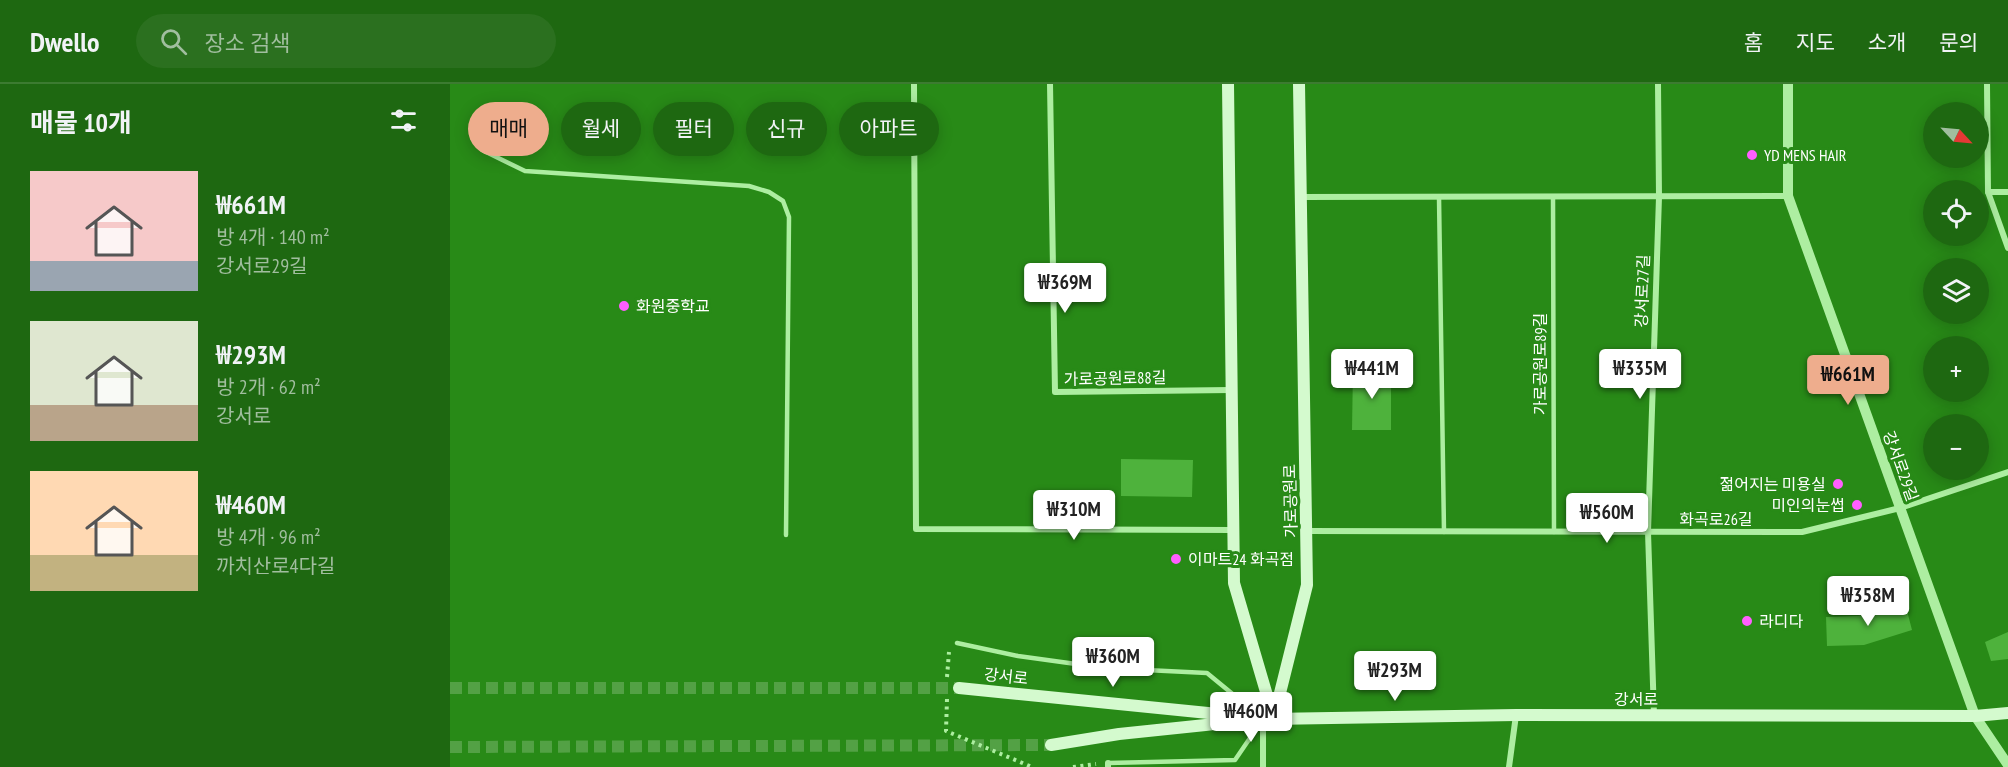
<!DOCTYPE html>
<html lang="ko">
<meta charset="utf-8">
<style>
:root{--surface:#1e6811;--page:#2b701f;--text:#f1f3f6;--muted:#a1be9f;--line:#3c7b31;--accent:#eead8d}
body{margin:0;font-family:"PT Sans Narrow","Noto Sans KR",sans-serif;background:var(--page);color:var(--text);height:100vh;display:flex;flex-direction:column;font-size:22px;white-space:nowrap}
*{box-sizing:border-box;margin:0}
p{font-size:20px;color:var(--muted)}
.icon{flex:none;width:33px;height:33px;fill:none;stroke:currentColor;stroke-width:2;stroke-linecap:round;stroke-linejoin:round}
.map{position:relative;flex:1;overflow:hidden}
.drawer{display:flex;flex-direction:column;background:var(--surface);width:450px}
.drawer>*{flex:none}
.top-card{position:absolute;left:18px;top:18px;width:570px;height:54px;display:flex;gap:12px}
.needle{width:39px;rotate:116deg}
.tools{position:absolute;left:1473px;top:18px;display:grid;gap:12px}
.tools a{display:grid;place-items:center;width:66px;height:66px;border-radius:50%;background:var(--surface);box-shadow:0 3px 15px #0003;font-size:30px}
.price{position:absolute;translate:-50% -51px;padding:0 14px;border-radius:6px;background:#fff;color:#222;font-size:20px;line-height:39px;filter:drop-shadow(0 2px 3px #0008)}
.price::after{content:'';position:absolute;left:50%;top:36px;width:18px;height:14px;margin-left:-9px;background:inherit;clip-path:polygon(0 0,100% 0,50% 100%)}
.price.selected{background:var(--accent);color:#111}
ul{padding:0;list-style:none}
li{display:flex;align-items:center;gap:18px;height:150px;padding:0 30px}
li span{display:grid;place-items:center;flex:none;width:168px;height:120px;border-radius:0px;color:#555}
li>.icon{margin-inline-start:auto}
span .icon{width:72px;height:72px;fill:#fffc;stroke-width:1}
li b{font-size:26px}
h2{display:flex;justify-content:space-between;align-items:center;height:72px;padding:0 30px;font-size:26px}
.chip{padding:0 21px;border-radius:27px;background:var(--surface);box-shadow:0 3px 15px #0003;font-size:21px;line-height:54px}
.chip.selected{background:var(--accent);color:#111}
header{display:flex;align-items:center;gap:36px;box-sizing:border-box;height:84px;padding:0 30px;background:var(--surface);border-bottom:2px solid var(--line)}
header strong{font-size:28px}
nav{display:flex;gap:33px;margin-inline-start:auto;font-size:21px}
.search{width:420px;height:54px;background:var(--page);display:flex;align-items:center;gap:15px;box-sizing:border-box;padding:0 21px;border-radius:33px;color:var(--muted);font-size:22px}
main{display:flex;flex:1;min-height:0}
.map>svg:first-child{display:block}
.building{fill:#4eb23c}
.lines{fill:none;stroke-linecap:round;stroke-linejoin:round}
.secondary-tunnel{stroke:#53a145;stroke-width:12;stroke-dasharray:12 6;stroke-linecap:butt}
.path{stroke:#adeea1;stroke-width:4;stroke-dasharray:3 4.5;stroke-linecap:butt}
.service{stroke:#adeea1;stroke-width:4.5}
.minor{stroke:#adeea1;stroke-width:6}
.tertiary{stroke:#adeea1;stroke-width:10}
.secondary{stroke:#d4face;stroke-width:12}
.poi-dot{fill:#ff5eff;stroke:#288a17;stroke-width:2}
.labels{text-anchor:middle;dominant-baseline:central;stroke-width:6;stroke-linejoin:round;paint-order:stroke}
.poi-label{font-size:16px;fill:#fff;stroke:#288a17;text-anchor:start}
.street-label{font-size:16px;fill:#fff;stroke:#288a17}
</style>
<header>
<strong>Dwello</strong>
<div class="search"><svg class="icon" aria-label="search" viewBox="0 0 24 24"><circle cx="10" cy="10" r="6"/><path d="M15 15l6 6"/></svg>장소 검색</div>
<nav><a>홈</a><a>지도</a><a>소개</a><a>문의</a></nav>
</header>
<main>
<section class="drawer">
<h2>매물 10개<svg class="icon" aria-label="filters" viewBox="0 0 24 24"><path d="M4 7h16M4 17h16"/><circle cx="9" cy="7" r="2"/><circle cx="15" cy="17" r="2"/></svg></h2>
<ul>
<li><span style="background:linear-gradient(#f6c9c9 75%,#9aa5b1 0)"><svg class="icon" aria-label="home" viewBox="0 0 24 24"><path d="M3 11l9-7 9 7M6 9v11h12V9"/></svg></span><div><b>₩661M</b><p>방 4개 · 140 m²</p><p>강서로29길</p></div></li>
<li><span style="background:linear-gradient(#dfe7d0 70%,#b9a48a 0)"><svg class="icon" aria-label="home" viewBox="0 0 24 24"><path d="M3 11l9-7 9 7M6 9v11h12V9"/></svg></span><div><b>₩293M</b><p>방 2개 · 62 m²</p><p>강서로</p></div></li>
<li><span style="background:linear-gradient(#ffd9b3 70%,#c2b280 0)"><svg class="icon" aria-label="home" viewBox="0 0 24 24"><path d="M3 11l9-7 9 7M6 9v11h12V9"/></svg></span><div><b>₩460M</b><p>방 4개 · 96 m²</p><p>까치산로4다길</p></div></li>
</ul>
</section>
<div class="map">
<svg width="1558" height="683" viewBox="0 0 1558 683">
<rect width="100%" height="100%" fill="#288a17"/>
<g class="building">
<polygon points="903,285 941,285 941,346 902,346"/>
<polygon points="671,375 743,376 742,413 671,412"/>
<polygon points="1455,519 1462,546 1414,561 1377,562 1376,533 1408,532"/>
<polygon points="1558,548 1558,575 1541,577 1535,558"/>
</g>
<g class="lines">
<g class="secondary-tunnel">
<polyline points="0,604 509,604"/>
<polyline points="0,663 601,661"/>
</g>
<g class="path">
<polyline points="497,593 499,568"/>
<polyline points="497,615 496,647 582,683"/>
<polyline points="623,683 646,680"/>
</g>
<g class="service">
<polyline points="32,66 75,87 299,102 319,108 333,117 339,133 336,451"/>
<polyline points="989,113 994,448"/>
<polyline points="1103,113 1104,448"/>
<polyline points="507,559 568,572 655,584 757,589 813,635 785,676 658,679"/>
</g>
<g class="minor">
<polyline points="464,0 466,445 783,446"/>
<polyline points="600,0 605,308 781,306"/>
<polyline points="1537,0 1538,108 1558,164"/>
<polyline points="1538,108 1558,108"/>
<polyline points="851,113 1338,112"/>
<polyline points="857,447 1352,448 1450,424 1558,388"/>
<polyline points="1204,631 1198,448 1209,113 1208,0"/>
<polyline points="658,679 658,683"/>
<polyline points="813,683 813,635"/>
<polyline points="1059,683 1066,631"/>
</g>
<polyline class="tertiary" points="1338,0 1338,112 1525,632 1558,681"/>
<g class="secondary">
<polyline points="778,0 784,499 824,635"/>
<polyline points="509,604 788,632"/>
<polyline points="824,633 857,501 849,0"/>
<polyline points="601,661 669,650 813,635 1066,631 1525,632 1558,629"/>
</g>
</g>
<g class="poi-dot">
<circle cx="1302" cy="71" r="6"/>
<circle cx="174" cy="222" r="6"/>
<circle cx="1388" cy="400" r="6"/>
<circle cx="1407" cy="421" r="6"/>
<circle cx="726" cy="475" r="6"/>
<circle cx="1297" cy="537" r="6"/>
</g>
<g class="labels">
<g class="poi-label">
<text x="1314" y="71">YD MENS HAIR</text>
<text x="186" y="222">화원중학교</text>
<text x="1376" y="400" text-anchor="end">젊어지는 미용실</text>
<text x="1395" y="421" text-anchor="end">미인의눈썹</text>
<text x="738" y="475">이마트24 화곡점</text>
<text x="1309" y="537">라디다</text>
</g>
<g class="street-label">
<text transform="translate(1192 207) rotate(-88)">강서로27길</text>
<text transform="translate(1090 280) rotate(-90)">가로공원로89길</text>
<text transform="translate(665 294) rotate(-1)">가로공원로88길</text>
<text transform="translate(1451 382) rotate(70)">강서로29길</text>
<text transform="translate(840 417) rotate(-91)">가로공원로</text>
<text x="1266" y="435">화곡로26길</text>
<text transform="translate(556 592) rotate(6)">강서로</text>
<text x="1186" y="615">강서로</text>
</g>
</g>
</svg>
<div class="tools">
<a><svg class="needle" viewBox="-14 -14 28 28"><path d="M0-13l5 13h-10z" fill="#e53935"/><path d="M0 13l5-13h-10z" fill="#a1be9f"/></svg></a>
<a><svg class="icon" aria-label="locate" viewBox="0 0 24 24"><circle cx="12" cy="12" r="6"/><path d="M12 2v4M12 18v4M2 12h4M18 12h4"/></svg></a>
<a><svg class="icon" aria-label="layers" viewBox="0 0 24 24"><path d="M12 4l9 5-9 5-9-5zM3 14l9 5 9-5"/></svg></a>
<a>+</a>
<a>−</a>
</div>
<b class="price" style="left:615px;top:230px">₩369M</b>
<b class="price" style="left:922px;top:316px">₩441M</b>
<b class="price" style="left:1190px;top:316px">₩335M</b>
<b class="price selected" style="left:1398px;top:322px">₩661M</b>
<b class="price" style="left:624px;top:457px">₩310M</b>
<b class="price" style="left:1157px;top:460px">₩560M</b>
<b class="price" style="left:1418px;top:543px">₩358M</b>
<b class="price" style="left:663px;top:604px">₩360M</b>
<b class="price" style="left:945px;top:618px">₩293M</b>
<b class="price" style="left:801px;top:659px">₩460M</b>
<div class="top-card">
<a class="chip selected">매매</a>
<a class="chip">월세</a>
<a class="chip">필터</a>
<a class="chip">신규</a>
<a class="chip">아파트</a>
</div>
</div>
</main>
